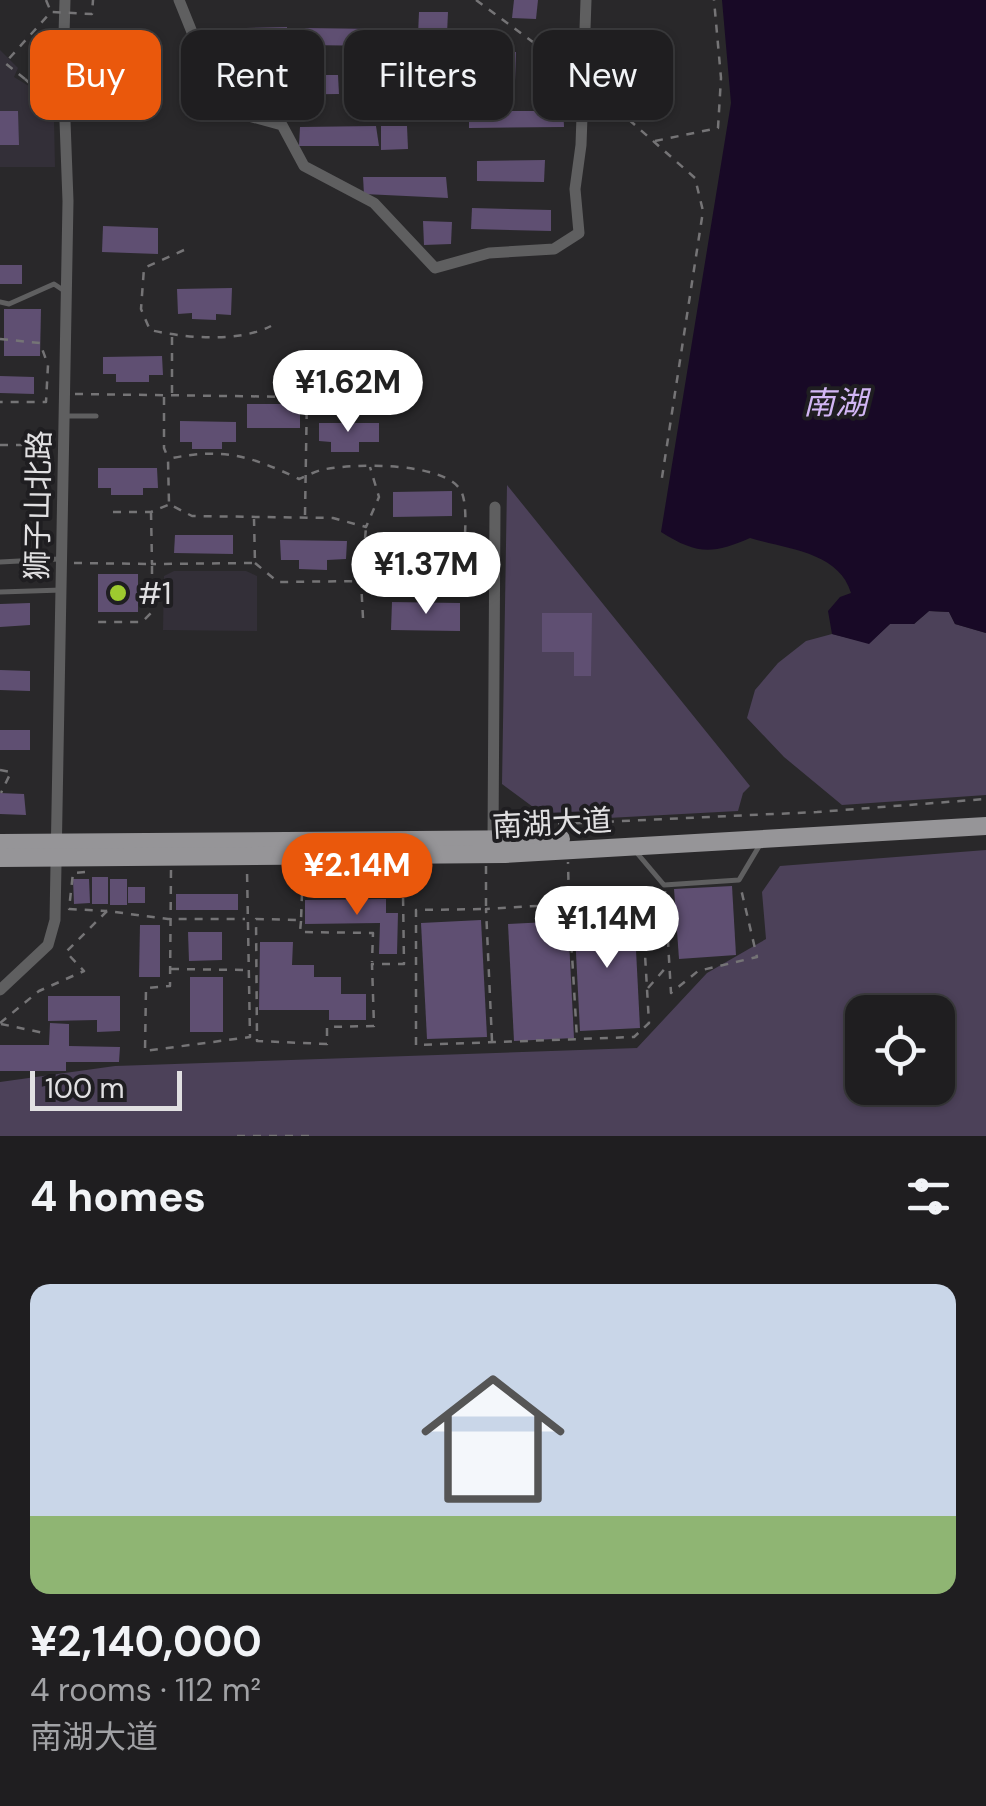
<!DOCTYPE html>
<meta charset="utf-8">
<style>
:root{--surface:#1f1e20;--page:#2c2b2d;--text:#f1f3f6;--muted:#a1a2a5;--line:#3c3c3e;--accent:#ea580c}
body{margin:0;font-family:"DM Sans","Noto Sans SC",sans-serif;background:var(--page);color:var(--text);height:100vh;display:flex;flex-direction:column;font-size:38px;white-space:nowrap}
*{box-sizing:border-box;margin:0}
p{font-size:32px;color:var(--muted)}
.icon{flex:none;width:55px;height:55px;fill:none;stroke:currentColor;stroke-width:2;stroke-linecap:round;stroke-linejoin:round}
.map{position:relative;height:1136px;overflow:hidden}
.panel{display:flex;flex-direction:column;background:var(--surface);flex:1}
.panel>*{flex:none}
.hud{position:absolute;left:30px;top:30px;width:928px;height:90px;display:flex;gap:20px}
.fabs{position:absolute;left:845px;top:995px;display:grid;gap:20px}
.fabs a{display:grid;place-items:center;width:110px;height:110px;border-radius:20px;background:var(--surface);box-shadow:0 2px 8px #0004,0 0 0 2px var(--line);font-size:50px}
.scale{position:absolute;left:30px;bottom:25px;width:152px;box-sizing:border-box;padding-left:10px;border:5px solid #e1e0e2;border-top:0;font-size:28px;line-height:35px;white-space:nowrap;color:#e1e0e2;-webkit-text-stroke:8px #1f1e21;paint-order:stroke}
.price{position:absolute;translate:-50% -85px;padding:0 22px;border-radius:35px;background:#fff;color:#222;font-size:32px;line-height:65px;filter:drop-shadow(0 2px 5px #0008)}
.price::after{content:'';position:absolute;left:50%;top:60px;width:30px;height:22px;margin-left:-15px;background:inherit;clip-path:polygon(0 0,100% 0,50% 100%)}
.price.active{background:var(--accent);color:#fff}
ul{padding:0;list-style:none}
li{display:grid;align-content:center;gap:20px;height:530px;padding:0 30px}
li span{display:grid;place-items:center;height:310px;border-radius:20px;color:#555}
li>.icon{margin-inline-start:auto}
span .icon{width:180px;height:180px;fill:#fffc;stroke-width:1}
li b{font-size:42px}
h2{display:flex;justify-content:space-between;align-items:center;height:120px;padding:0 30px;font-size:42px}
.chip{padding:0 35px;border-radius:20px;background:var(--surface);box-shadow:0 2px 8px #0004,0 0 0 2px var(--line);font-size:35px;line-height:90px}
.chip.active{background:var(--accent);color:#fff}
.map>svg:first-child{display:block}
.built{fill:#332f38}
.green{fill:#4c4159;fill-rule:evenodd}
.water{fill:#180926}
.building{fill:#5f4f72}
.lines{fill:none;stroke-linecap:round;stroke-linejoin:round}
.path{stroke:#757476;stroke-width:2.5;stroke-dasharray:8 8;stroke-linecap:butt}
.service{stroke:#5f5f60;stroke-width:5}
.minor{stroke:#5f5f60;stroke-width:11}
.primary{stroke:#969598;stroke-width:18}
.path-bridge{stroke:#757476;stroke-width:2.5;stroke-dasharray:8 8;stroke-linecap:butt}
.poi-dot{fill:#9dca2f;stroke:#1f1e21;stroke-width:4}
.labels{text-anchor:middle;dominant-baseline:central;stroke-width:8;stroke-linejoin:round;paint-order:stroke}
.street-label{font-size:30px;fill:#e1e0e2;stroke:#1f1e21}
.poi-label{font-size:30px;fill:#e1e0e2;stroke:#1f1e21;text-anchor:start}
.water-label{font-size:32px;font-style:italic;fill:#d2b6f4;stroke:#1f1e21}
</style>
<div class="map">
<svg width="986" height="1136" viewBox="0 0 986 1136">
<rect width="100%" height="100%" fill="#29282a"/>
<g class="built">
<polygon points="0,50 18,68 14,77 42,94 54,119 55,167 0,167"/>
<polygon points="174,571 246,571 257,576 257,631 163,630 164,576"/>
</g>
<g class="green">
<polygon points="507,485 750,786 743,793 738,811 552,821 502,784"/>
<polygon points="929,611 949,612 955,624 986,633 986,795 842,805 784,757 747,718 755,690 778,663 806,641 832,634 869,643 890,624 914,624"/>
<path d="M986,850V1136H0V1082L115,1066L637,1048L707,973L766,939L762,892L780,866ZM862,1012H938V1088H862Z"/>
</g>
<path class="water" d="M722,0H986V633L955,624L949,612L929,611L914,624H890L869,644L832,634L828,611L840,597L851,593C839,552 787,549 750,538C712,555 696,554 661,532L731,103Z"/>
<g class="building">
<polygon points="514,0 538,0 536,19 512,18"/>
<polygon points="419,12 448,12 447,34 418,35"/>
<polygon points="287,27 287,47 205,48 205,29"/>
<polygon points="304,28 383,29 383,46 304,45"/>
<polygon points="483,52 516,52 515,81 431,81 430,64 484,64"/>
<polygon points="261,75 338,75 339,94 260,95"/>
<polygon points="357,77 384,78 383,102 356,101"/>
<polygon points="542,101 563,102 564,127 469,128 469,111 542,111"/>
<polygon points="0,111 18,111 19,145 0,145"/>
<polygon points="376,126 379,146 299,146 300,127"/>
<polygon points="381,126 407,126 408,149 381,150"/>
<polygon points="545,160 544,182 477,181 477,161"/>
<polygon points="363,177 446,177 448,198 364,194"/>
<polygon points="472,208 551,210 551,231 471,229"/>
<polygon points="423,221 452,222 451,244 424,245"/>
<polygon points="103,226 158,228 158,254 102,252"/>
<rect x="0" y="265" width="22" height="19"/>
<polygon points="232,288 231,315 216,314 216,320 192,319 192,313 178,314 177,289"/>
<polygon points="4,309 41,309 40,356 4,356"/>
<polygon points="162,356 163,375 149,375 149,382 116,382 116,374 103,374 103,357"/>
<polygon points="0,376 34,377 34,394 0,393"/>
<rect x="247" y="404" width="53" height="24"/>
<polygon points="180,421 236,422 236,442 222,442 222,449 192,449 192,442 180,442"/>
<polygon points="319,423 379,423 379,442 359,442 359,452 331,452 331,442 319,441"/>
<polygon points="98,468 157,468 158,488 143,488 143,495 111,495 111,488 98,488"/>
<polygon points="452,491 452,516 393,517 393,492"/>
<polygon points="175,535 233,535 233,554 174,553"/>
<polygon points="280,540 347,541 346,559 327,560 327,570 299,569 299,560 281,560"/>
<rect x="98" y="574" width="40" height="38"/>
<polygon points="392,602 460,603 460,631 391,630"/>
<polygon points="30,603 30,625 0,627 0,604"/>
<polygon points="542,613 592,613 591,676 574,676 574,652 542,652"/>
<polygon points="0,670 30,671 30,691 0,690"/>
<rect x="0" y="730" width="30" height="20"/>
<polygon points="0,793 24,794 26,815 0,814"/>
<rect x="92" y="877" width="16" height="27"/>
<polygon points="73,879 89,879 90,903 74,904"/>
<rect x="110" y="879" width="17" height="26"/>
<polygon points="732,886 736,955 679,959 674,889"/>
<rect x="128" y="887" width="17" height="16"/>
<rect x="176" y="894" width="62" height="16"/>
<polygon points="386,899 386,913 398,913 397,954 379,954 380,923 305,924 305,900"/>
<polygon points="634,911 640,1028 580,1031 574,914"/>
<polygon points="481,920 487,1037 427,1039 421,923"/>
<polygon points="568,921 574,1038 514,1041 508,924"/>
<polygon points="140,925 160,925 160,977 139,977"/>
<polygon points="188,932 222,932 222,960 189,961"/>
<polygon points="260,942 293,942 292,965 314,965 314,977 341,977 341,994 366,994 366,1020 329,1020 329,1010 259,1010"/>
<rect x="190" y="977" width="33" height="55"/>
<polygon points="48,996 120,996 120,1031 97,1032 97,1020 48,1021"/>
<polygon points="50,1023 69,1024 69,1046 120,1047 119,1062 66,1062 66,1071 0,1071 0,1045 49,1045"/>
</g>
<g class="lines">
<g class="path">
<polyline points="46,0 51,12"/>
<polyline points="476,0 572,71"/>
<polyline points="25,79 54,106"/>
<polyline points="593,88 695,178 703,211 661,484"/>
<polyline points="655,141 718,128 721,78 714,0"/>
<path d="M184,250L144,268L141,309L150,330C185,338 238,343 271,326"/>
<polyline points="172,337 172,394"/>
<polyline points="0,339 40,343 48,365 46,402 0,402"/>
<polyline points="75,394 302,397 329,372"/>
<polyline points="164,397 164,448 168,458"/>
<polyline points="0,445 53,445"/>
<polyline points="113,512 151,512 168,505"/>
<polyline points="151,512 152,564 255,563 254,519"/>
<polyline points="305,515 307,393"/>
<polyline points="74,563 152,564 152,612 142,622 98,622"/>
<path d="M255,563L278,582L451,580L463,572C463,552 469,511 462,493C449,461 351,463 321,470C314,472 306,476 299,479C251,456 222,447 168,459L169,504L192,516L333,518L366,527L379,497L370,467"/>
<polyline points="363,618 361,581 366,528"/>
<polyline points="0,770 11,772 1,793"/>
<polyline points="558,824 817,812 986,799"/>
<polyline points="486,866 486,909 416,910 416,1045 634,1037 649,1023 642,903 569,904 568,862"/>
<polyline points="171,870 170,986 146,988 145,1051 250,1037 247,870"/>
<polyline points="302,871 302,894 403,894 404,964 372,964 374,1026 327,1027 327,1044 257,1041 256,919 301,920 302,894"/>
<polyline points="85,872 73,873 69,909 107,911"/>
<polyline points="665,891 671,993 698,971 757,957 741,889"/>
<polyline points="301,921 300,932 373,933 372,962"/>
<polyline points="171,969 247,970"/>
<polyline points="648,988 669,964"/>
<polyline points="0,1023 39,991 84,971 66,952 107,911 168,919 245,919"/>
<polyline points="1,1024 44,1033"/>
<polyline points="492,1041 486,909 569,904 577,1039"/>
<polyline points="237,1136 316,1136"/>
</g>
<g class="service">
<polyline points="0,302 9,304 54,284 66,292"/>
<polyline points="65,416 96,416"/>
<polyline points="0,562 59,559"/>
<polyline points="0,592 62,590"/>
<polyline points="637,853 664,885 739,880 761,843"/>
</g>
<g class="minor">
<polyline points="179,0 223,109 282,125 304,166 374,203 435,268 489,253 554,249 579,233 575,189 581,145 586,0"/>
<polyline points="493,842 495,507"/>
<polyline points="0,990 48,945 55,920 68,201 63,68 65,0"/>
</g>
<g class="primary">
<polyline points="0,843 561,839"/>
<polyline points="0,858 505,854 986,826"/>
</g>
<polyline class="path-bridge" points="25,79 5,63 51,12 92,14 93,0"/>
</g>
<circle class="poi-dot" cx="118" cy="593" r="10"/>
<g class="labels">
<g class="street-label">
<text transform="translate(38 505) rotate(-89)">狮子山北路</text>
<text transform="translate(552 823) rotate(-3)">南湖大道</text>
</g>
<g class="poi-label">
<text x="138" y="593">#1</text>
</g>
<g class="water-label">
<text x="835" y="403">南湖</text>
</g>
</g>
</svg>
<div class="fabs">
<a><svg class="icon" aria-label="locate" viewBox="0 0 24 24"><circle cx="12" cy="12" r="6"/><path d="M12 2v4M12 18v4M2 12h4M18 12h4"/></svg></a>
</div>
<div class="scale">100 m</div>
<b class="price" style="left:348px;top:435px">¥1.62M</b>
<b class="price" style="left:426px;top:617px">¥1.37M</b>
<b class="price active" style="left:357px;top:918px">¥2.14M</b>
<b class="price" style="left:607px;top:971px">¥1.14M</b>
<div class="hud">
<a class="chip active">Buy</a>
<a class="chip">Rent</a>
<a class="chip">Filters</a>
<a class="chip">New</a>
</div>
</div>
<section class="panel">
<h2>4 homes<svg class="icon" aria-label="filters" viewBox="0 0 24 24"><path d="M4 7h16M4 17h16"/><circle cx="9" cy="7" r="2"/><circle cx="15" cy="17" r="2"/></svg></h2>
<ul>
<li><span style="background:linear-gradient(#c9d6e8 75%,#8fb573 0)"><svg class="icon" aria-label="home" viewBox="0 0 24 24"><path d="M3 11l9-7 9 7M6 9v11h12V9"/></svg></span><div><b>¥2,140,000</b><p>4 rooms · 112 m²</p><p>南湖大道</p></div></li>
</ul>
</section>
